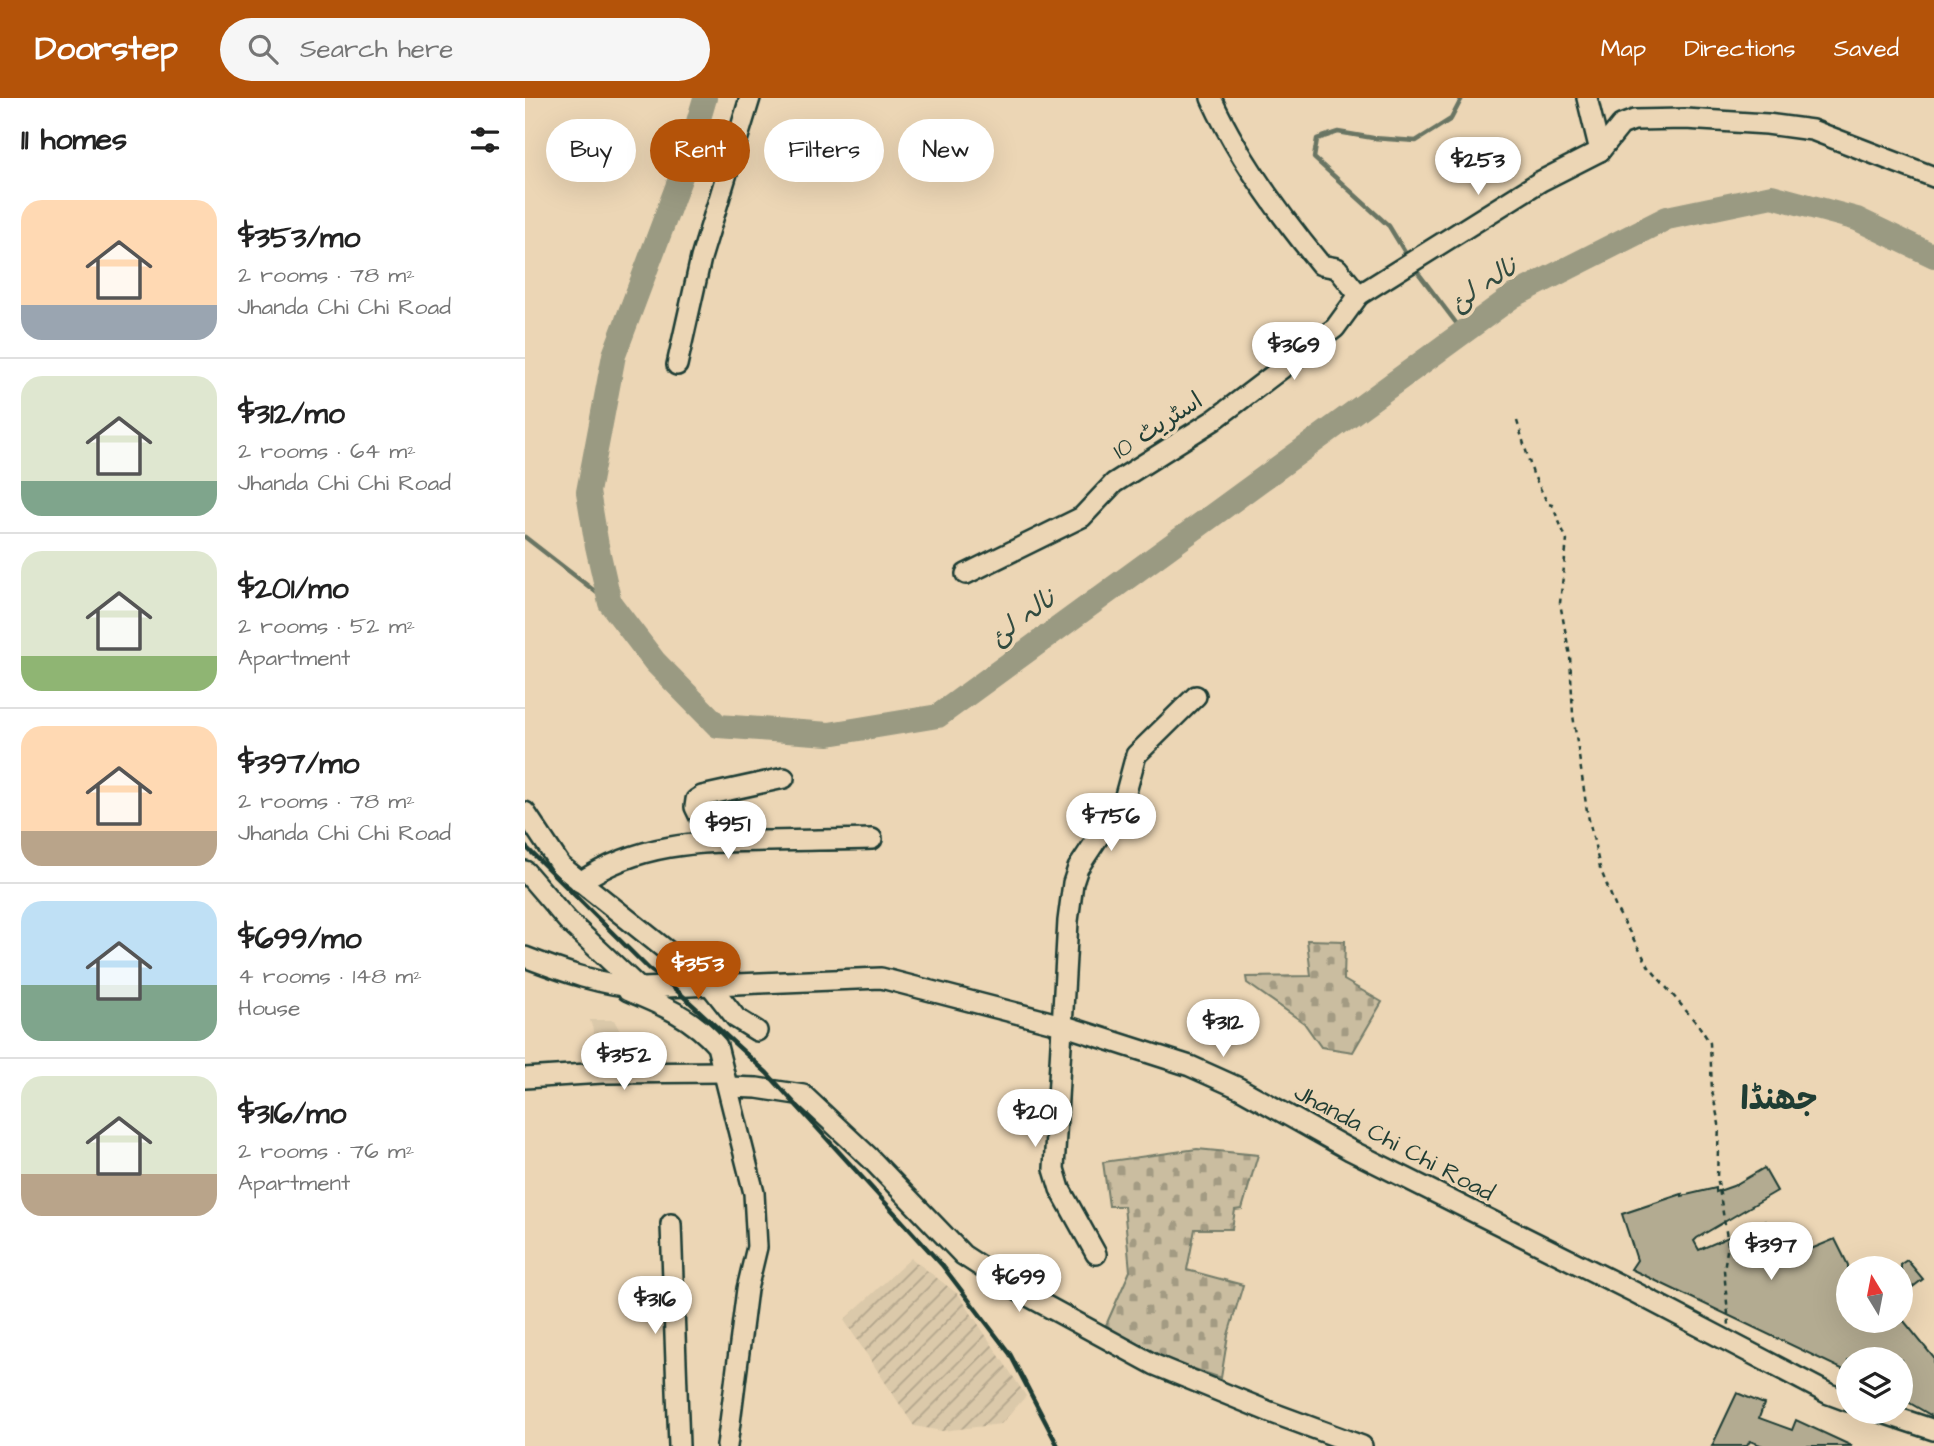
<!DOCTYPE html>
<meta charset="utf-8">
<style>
:root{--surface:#fff;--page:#f6f6f6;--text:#222;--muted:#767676;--line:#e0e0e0;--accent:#b45309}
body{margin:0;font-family:"Architects Daughter","Playpen Sans Arabic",sans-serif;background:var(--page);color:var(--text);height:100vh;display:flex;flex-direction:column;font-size:26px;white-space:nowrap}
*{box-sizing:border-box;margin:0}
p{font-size:23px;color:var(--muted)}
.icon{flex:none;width:38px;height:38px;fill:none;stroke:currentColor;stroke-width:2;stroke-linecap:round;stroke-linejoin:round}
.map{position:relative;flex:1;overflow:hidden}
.drawer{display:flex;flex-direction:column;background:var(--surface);width:525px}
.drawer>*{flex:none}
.banner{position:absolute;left:21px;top:21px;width:665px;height:63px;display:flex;gap:14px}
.needle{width:46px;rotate:350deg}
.buttons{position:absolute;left:1311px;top:1158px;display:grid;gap:14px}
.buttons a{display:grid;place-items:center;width:77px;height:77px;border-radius:50%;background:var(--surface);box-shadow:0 7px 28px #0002;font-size:35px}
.price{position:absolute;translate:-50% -60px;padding:0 16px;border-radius:24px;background:#fff;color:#222;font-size:23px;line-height:46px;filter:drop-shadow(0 2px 4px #0008)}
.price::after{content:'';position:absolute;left:50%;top:42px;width:21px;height:16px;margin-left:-10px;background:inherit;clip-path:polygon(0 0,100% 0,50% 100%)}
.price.current{background:var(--accent);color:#fff}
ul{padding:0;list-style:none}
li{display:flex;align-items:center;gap:21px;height:175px;padding:0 21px}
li+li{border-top:2px solid var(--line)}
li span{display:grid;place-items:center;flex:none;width:196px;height:140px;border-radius:21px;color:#555}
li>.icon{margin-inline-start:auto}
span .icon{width:84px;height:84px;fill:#fffc;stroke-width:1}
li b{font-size:30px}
h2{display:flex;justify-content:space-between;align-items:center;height:84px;padding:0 21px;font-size:30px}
.chip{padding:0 24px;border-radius:32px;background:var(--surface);box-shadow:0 7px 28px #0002;font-size:24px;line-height:63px}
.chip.current{background:var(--accent);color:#fff}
header{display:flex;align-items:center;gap:42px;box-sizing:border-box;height:98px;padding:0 35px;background:var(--accent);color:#fff}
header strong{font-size:33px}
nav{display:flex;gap:38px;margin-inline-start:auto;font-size:24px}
.search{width:490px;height:63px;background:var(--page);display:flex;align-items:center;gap:18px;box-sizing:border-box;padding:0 24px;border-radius:38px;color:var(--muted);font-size:26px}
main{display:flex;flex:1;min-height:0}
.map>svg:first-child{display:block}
.built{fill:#dbc9aa}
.industrial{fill:url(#industrial-furrows)}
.cemetery{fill:url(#cemetery-stones);stroke:#747d6a;stroke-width:2}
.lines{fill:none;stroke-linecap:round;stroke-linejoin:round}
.stream{stroke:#697563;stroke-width:4.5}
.river{stroke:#9a9a82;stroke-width:24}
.building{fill:#b3ab91;stroke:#1f3d34;stroke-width:2}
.minor-casing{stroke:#1f3d34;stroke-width:24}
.path{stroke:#1f3d34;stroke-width:2.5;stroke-dasharray:5 5;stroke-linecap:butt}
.minor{stroke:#ecd6b5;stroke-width:19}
.rail{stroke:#1f3d34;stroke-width:4.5}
.labels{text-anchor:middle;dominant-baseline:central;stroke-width:7;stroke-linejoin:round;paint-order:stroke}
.street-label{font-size:24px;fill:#1f3d34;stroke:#ecd6b5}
.water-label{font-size:26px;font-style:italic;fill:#314b40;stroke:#ecd6b5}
.district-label{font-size:32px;font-weight:bold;fill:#1f3d34;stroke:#ecd6b5}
</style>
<header>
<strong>Doorstep</strong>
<div class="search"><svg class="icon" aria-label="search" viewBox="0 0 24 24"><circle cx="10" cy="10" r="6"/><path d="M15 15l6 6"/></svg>Search here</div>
<nav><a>Map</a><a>Directions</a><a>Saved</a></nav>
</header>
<main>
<section class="drawer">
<h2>11 homes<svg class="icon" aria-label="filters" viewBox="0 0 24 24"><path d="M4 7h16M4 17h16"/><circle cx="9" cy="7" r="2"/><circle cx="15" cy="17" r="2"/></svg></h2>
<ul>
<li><span style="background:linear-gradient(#ffd9b3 75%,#9aa5b1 0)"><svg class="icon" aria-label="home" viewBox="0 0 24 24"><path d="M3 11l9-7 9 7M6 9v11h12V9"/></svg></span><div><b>$353/mo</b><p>2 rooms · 78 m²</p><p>Jhanda Chi Chi Road</p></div></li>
<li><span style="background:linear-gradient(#dfe7d0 75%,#7fa58c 0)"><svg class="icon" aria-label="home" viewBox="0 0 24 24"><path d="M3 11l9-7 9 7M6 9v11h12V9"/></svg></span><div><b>$312/mo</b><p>2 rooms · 64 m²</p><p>Jhanda Chi Chi Road</p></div></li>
<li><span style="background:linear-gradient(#dfe7d0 75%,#8fb573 0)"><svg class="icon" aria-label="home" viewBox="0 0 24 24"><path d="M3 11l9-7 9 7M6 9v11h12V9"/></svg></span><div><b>$201/mo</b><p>2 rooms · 52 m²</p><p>Apartment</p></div></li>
<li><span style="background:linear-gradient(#ffd9b3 75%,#b9a48a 0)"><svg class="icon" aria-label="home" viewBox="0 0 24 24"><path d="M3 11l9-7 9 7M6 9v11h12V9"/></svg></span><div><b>$397/mo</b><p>2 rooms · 78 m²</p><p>Jhanda Chi Chi Road</p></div></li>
<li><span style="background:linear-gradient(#bfe0f5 60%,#7fa58c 0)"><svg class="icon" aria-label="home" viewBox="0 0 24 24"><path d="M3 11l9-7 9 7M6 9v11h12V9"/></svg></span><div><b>$699/mo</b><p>4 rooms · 148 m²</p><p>House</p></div></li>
<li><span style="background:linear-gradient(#dfe7d0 70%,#b9a48a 0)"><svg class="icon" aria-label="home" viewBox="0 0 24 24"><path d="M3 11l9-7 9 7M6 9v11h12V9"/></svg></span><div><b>$316/mo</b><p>2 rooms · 76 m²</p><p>Apartment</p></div></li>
</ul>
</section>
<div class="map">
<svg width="1409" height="1348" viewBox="0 0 1409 1348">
<defs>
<pattern id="industrial-furrows" width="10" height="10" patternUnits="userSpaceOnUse" patternTransform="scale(1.75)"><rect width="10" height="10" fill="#dbc9aa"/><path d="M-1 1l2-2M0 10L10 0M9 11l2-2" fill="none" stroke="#b1a48b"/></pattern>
<pattern id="cemetery-stones" width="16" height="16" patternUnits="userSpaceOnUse" patternTransform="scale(1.75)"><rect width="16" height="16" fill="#cabda0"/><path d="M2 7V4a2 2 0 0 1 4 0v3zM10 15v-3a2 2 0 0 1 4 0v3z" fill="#a39b83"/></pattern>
</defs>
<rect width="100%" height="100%" fill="#ecd6b5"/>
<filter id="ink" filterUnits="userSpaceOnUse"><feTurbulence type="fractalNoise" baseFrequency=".0143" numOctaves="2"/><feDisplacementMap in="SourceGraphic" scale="14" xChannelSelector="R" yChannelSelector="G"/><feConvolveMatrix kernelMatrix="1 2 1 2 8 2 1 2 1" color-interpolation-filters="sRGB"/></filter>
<g filter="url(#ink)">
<polygon class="built" points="65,922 89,922 102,947 72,959 70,939"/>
<polygon class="industrial" points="386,1160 434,1197 501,1298 476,1326 417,1333 389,1328 319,1222"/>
<g class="cemetery">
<polygon points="782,842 820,843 819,882 857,904 828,954 796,949 779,925 722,885 721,879 786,878"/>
<polygon points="672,1051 733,1057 717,1111 710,1112 707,1131 670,1131 662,1172 718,1187 703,1237 696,1280 622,1255 581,1227 605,1173 599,1108 584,1108 578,1064"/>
</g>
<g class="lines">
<g class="stream">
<polyline points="884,161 864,128 789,60 792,41 813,34 848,40 891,43 926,21 937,0"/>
<polyline points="888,168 938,234"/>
<polyline points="0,439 85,505"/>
</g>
<polyline class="river" points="180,0 161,65 89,257 63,394 72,448 85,505 130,564 193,628 304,636 413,618 988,198 1142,120 1247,98 1332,121 1409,158"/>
</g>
<g class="building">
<polygon points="1239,1070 1252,1093 1172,1140 1169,1143 1174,1152 1240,1123 1247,1136 1258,1130 1274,1156 1310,1141 1323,1167 1323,1223 1379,1223 1409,1260 1409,1319 1376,1300 1376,1262 1323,1262 1323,1274 1106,1171 1112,1162 1097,1116 1157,1096 1157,1098 1191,1090 1191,1094 1208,1088"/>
<polygon points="1382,1162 1398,1181 1376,1198 1376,1166"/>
<polygon points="1212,1295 1239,1306 1234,1320 1267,1332 1271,1322 1327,1348 1238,1348 1225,1343 1222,1348 1187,1348"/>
</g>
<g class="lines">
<defs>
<g id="minor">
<polyline points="1075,53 1096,27 1109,22 1160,21 1242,26 1287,32 1409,79"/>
<polyline points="834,197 1016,83 1075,53 1062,0"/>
<polyline points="152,267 176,160 225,0"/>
<path d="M441,476L557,419L589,385L689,322L810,230L834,197L812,170L796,167C754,116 713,60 686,0"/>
<polyline points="0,714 36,768 185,887 211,920 232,933"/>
<polyline points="187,744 170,709 171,702 177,698 259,680"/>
<polyline points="0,773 43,823 113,889"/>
<path d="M55,784C114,745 171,744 240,743C275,742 311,742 347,741"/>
<path d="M0,859C39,874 76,887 118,890L356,880L537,927L665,968L714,990L825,1052L1111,1195L1304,1296L1323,1303"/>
<path d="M103,893C137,907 167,919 192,948L229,1095L232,1149L222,1191L202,1348"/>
<polyline points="0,980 77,975 198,974"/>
<polyline points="203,989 232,990 278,997 345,1060 438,1157 492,1192 630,1267 745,1314 837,1348"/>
<polyline points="146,1126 154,1348"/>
<polyline points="571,1156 535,1091 529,1071 543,823 548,785 553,770 578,732 597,709 611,657 671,598"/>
<polyline points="1355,1314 1409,1332"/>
</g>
</defs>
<use href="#minor" class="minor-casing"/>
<polyline class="path" points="992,323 1008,376 1023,406 1027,407 1042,442 1035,505 1045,558 1048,617 1062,713 1075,770 1091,810 1124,869 1174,928 1185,945 1187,993 1194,1026 1192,1078 1203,1146 1199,1172 1204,1227"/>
<use href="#minor" class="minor"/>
<polyline class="rail" points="0,748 124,871 148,889 242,975 417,1167 485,1256 533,1348"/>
</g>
</g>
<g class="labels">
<g class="street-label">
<text transform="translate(633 328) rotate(-33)">اسٹریٹ 10</text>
<text transform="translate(869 1045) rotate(28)">Jhanda Chi Chi Road</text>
</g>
<g class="water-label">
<text transform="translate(959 186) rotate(-33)">نالہ لئ</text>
<text transform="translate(498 519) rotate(-36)">نالہ لئ</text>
</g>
<g class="district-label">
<text x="1254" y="1001">جھنڈا</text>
</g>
</g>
</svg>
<div class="buttons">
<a><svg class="needle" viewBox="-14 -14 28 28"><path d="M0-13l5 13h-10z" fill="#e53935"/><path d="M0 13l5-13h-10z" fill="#767676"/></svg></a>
<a><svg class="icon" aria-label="layers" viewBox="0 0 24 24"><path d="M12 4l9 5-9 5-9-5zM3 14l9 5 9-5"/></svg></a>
</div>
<b class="price" style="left:953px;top:99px">$253</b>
<b class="price" style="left:769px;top:284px">$369</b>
<b class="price" style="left:586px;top:755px">$756</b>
<b class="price" style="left:203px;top:763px">$951</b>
<b class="price current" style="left:173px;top:903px">$353</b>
<b class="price" style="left:698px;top:961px">$312</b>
<b class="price" style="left:99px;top:994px">$352</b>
<b class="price" style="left:510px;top:1051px">$201</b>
<b class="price" style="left:1246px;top:1184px">$397</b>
<b class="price" style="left:494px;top:1216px">$699</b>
<b class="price" style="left:130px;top:1238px">$316</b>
<div class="banner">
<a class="chip">Buy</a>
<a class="chip current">Rent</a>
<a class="chip">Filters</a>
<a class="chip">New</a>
</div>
</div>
</main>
